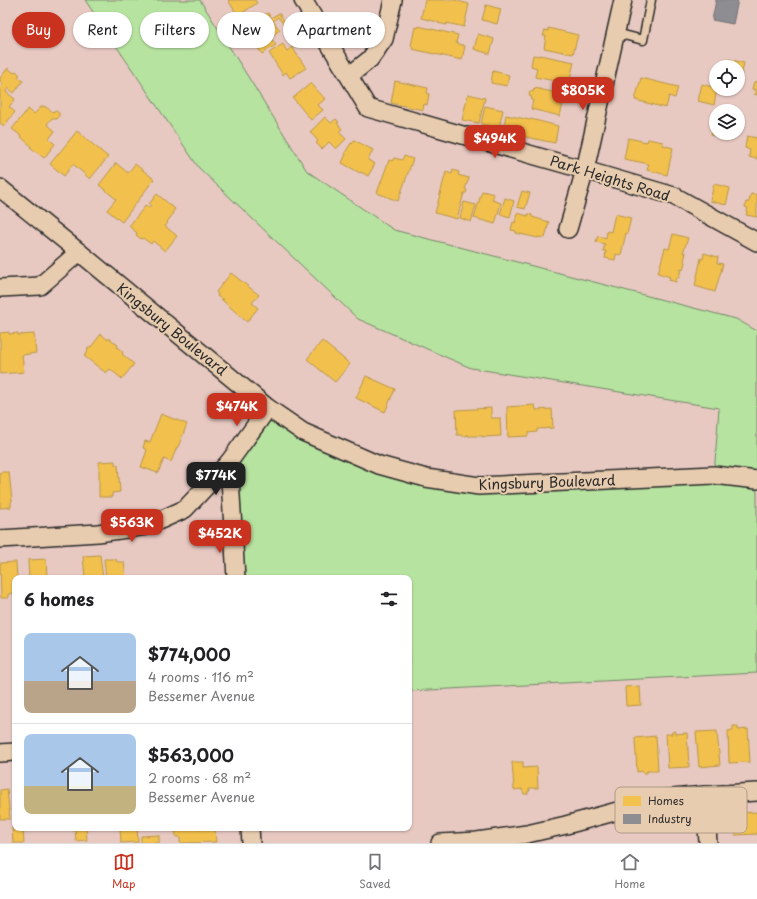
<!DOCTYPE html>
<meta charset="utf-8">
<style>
:root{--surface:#fff;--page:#f6f6f6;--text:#202124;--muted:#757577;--line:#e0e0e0;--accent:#c8321e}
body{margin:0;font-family:"Playpen Sans",sans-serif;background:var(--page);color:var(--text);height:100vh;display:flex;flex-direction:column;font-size:15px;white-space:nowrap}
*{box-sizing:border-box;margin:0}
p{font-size:13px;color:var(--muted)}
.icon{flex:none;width:22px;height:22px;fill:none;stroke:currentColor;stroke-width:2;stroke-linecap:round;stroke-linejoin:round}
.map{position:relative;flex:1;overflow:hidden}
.side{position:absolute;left:12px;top:575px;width:400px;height:256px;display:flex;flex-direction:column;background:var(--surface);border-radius:8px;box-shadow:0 1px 3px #0004}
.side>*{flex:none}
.banner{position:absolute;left:12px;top:12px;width:400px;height:36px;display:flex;gap:8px}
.tools{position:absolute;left:709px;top:60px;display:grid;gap:8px}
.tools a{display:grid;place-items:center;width:36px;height:36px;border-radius:50%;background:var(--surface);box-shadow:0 1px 3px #0004;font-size:20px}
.price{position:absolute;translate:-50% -34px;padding:0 9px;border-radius:8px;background:var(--accent);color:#fff;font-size:13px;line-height:26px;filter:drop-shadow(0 1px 2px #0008)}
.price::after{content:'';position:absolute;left:50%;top:24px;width:12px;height:9px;margin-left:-6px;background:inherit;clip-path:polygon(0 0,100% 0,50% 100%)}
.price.active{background:#222;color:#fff}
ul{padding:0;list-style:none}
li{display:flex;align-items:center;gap:12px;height:100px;padding:0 12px}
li+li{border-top:1px solid var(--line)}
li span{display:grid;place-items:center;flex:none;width:112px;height:80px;border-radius:8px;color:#555}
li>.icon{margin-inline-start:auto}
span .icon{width:48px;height:48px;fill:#fffc;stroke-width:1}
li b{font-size:17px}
h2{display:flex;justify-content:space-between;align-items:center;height:48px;padding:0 12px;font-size:17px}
.tag{padding:0 14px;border-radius:18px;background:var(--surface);box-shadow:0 1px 3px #0004;font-size:14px;line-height:36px}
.tag.active{background:var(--accent);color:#fff}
.tab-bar{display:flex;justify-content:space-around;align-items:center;height:56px;border-top:1px solid var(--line);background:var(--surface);font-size:11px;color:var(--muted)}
.tab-bar a{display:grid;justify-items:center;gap:2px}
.tab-bar .active{color:var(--accent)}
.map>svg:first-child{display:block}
.green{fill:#b7e3a0;stroke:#718766}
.homes{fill:#f2c14e;stroke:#b69444}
.industry{fill:#8d8d92;stroke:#707073}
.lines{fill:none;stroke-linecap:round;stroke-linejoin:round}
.lane-casing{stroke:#2b2b2b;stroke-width:11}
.street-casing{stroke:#2b2b2b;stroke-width:20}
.lane{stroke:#e8ccaf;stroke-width:8}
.street{stroke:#e8ccaf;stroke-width:17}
.labels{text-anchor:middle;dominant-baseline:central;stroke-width:4;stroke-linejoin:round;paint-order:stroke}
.street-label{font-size:14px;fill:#2b2b2b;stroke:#e8ccaf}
.key{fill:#e8ccaf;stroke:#af9c87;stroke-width:1}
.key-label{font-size:11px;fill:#2b2b2b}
</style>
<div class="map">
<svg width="757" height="843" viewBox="0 0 757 843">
<rect width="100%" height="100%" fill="#e8c9c2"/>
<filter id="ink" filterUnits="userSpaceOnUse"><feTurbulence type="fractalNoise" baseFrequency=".025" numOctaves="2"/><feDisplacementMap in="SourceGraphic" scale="8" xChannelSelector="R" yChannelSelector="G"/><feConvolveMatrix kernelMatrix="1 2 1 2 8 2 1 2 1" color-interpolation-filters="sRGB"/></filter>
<g filter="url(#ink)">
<polygon class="green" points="85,0 200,0 307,171 394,230 736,319 757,331 757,480 751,480 757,492 757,673 410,691 409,690 409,578 236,578 229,462 268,408 426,478 714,475 719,408 471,368 358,319 199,168"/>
<g class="homes">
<polygon points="228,0 255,0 257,3 238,16"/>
<polygon points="425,0 454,0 469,4 464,27 447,23 447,25 438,23 438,22 421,18"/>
<polygon points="486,5 501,9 497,24 482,20"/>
<polygon points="268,13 271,18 279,13 286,24 284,25 278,17 273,21 280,30 270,37 276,45 262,54 256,45 255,47 251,40 253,38 246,27 253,22 253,21 263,14 264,15"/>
<polygon points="418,26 458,35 456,43 465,46 462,60 412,49 413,47 411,46 415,27 418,28"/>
<polygon points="548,28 578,35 573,54 544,48 546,36 543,36 545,30 548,31"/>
<polygon points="478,34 494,39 490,54 474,49"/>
<polygon points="283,44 287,51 292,47 306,68 290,78 286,72 283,75 269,53"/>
<polygon points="533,55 540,56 540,55 574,62 569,84 535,77 537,68 531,66"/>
<polygon points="729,59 744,63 741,77 738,76 738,67 727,67"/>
<polygon points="8,68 14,73 16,71 20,75 18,77 23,81 14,93 8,88 6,92 15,99 9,107 15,112 4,126 0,123 0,88 3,84 0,81 0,78"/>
<polygon points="493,71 509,75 507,86 491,83"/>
<polygon points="641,78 678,87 675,98 669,96 666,108 635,100"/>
<polygon points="395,81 428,88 427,93 429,94 427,105 424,104 423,110 391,103"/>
<polygon points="757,81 757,95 754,94 755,90 752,89 754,82 756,82"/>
<polygon points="311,83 325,99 318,105 323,110 311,120 293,98"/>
<polygon points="702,84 716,88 716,89 717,89 714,105 698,101"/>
<polygon points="535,88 565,95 560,116 531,109 533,100 531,100 532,97 529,96 530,91 533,92 534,89 535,90"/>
<polygon points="468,94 485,98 479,123 462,120"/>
<polygon points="44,106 53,112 53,111 56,111 59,113 59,116 57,119 54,119 52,118 47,124 55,131 49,139 55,144 44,158 30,147 31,146 20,136 20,135 12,129 28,109 34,114 41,107"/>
<polygon points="485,106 503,110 499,128 481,124"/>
<polygon points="506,115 530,120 531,119 558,126 555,143 506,133 507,131 503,130"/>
<polygon points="325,117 331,123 336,119 339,122 337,123 342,129 339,132 346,139 336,149 329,142 322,149 316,143 318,141 310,132"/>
<polygon points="715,121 716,121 716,133 729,133 728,138 711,135"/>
<polygon points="77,131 108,157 90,179 73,164 64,176 50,164"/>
<polygon points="747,136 757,138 757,159 749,157 750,150 745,148"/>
<polygon points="628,138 647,142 648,139 663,142 663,145 673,148 667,175 647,170 649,164 624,159"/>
<polygon points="354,140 373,150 368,160 375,164 368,176 361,172 360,173 342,163 346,154 345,153 351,143 352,144"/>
<polygon points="404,156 413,159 398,201 377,193 389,160 392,161 394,158 402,160"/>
<polygon points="116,163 128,173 135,164 154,179 122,222 107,210 116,199 99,185"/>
<polygon points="453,170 459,172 458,175 469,178 465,189 467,190 466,193 464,193 457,219 435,213 446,172 452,174"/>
<polygon points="714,184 730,188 726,205 710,201"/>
<polygon points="482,191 494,194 492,200 501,203 495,224 474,218"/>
<polygon points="522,191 530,193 525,209 517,207"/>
<polygon points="157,194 175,209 172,213 173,214 167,222 168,223 165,226 177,236 165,251 153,241 151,244 143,238 141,239 136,235 137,233 129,226 146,205 149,208 151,205 149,204"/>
<polygon points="751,194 757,195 757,217 746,215 748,208 745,207 746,202 749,202"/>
<polygon points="505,198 514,201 510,217 500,214"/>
<polygon points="464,202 476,205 471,222 460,218"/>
<polygon points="517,213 528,216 528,214 532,215 532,217 549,222 545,238 538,237 538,238 516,233 516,231 511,230 513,222 515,223"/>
<polygon points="615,214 631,218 627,234 626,233 621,255 616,254 615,260 605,258 606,251 603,251 605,244 596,242 598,236 606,238 607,231 611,232"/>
<polygon points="673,234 688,238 683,253 686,253 684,261 685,262 683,270 681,269 679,278 677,277 676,282 669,280 670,277 658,273 665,248 669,249"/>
<polygon points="704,253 718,257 717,263 723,264 715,292 695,286 701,258 703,259"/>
<polygon points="231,273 259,295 252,303 258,308 247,322 222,300 224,299 221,299 217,296 218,294 216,292"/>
<polygon points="9,332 9,334 18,333 18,335 34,334 36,353 22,355 24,372 0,374 0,333"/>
<polygon points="101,334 108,340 109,338 118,345 117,347 123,352 122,354 134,364 122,379 110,369 106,373 84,356 88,352 87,350 90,346 91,347"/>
<polygon points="322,341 350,364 335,382 307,359"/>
<polygon points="366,376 395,389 385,412 356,398"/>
<polygon points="535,405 536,410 552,409 553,428 537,429 537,432 528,433 528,436 508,437 507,407"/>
<polygon points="491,408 491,418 500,418 501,436 483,437 483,436 468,436 468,434 466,436 462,436 461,435 457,435 456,410"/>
<polygon points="161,414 187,424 178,447 177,447 171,462 164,459 158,473 141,467 147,450 143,448 145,441 150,442"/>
<polygon points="115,461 115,465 118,465 120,492 112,493 112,497 99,497 99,462"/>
<polygon points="0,472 9,472 12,501 11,502 11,507 0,508"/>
<polygon points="100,555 103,578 85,578 83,556"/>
<polygon points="46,559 47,578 29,578 28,560"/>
<polygon points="104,559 116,559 117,562 124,562 126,578 106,578"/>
<polygon points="16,562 17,578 19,578 15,578 15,593 8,594 8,598 1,598 0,563"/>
<polygon points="640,686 641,705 626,706 625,687"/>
<polygon points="733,726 738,726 738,730 748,729 750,762 729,763 728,731 733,730"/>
<polygon points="675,731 675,734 687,733 689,767 668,768 666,734 672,734 672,732"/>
<polygon points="717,731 720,765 699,767 696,732"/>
<polygon points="656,736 658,771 647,771 647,773 643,773 643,771 637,772 635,738"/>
<polygon points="512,762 523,762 523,768 537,767 538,788 529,788 530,791 528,791 528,794 524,794 523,791 522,791 522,789 514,790"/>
<polygon points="7,789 10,819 0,819 0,790"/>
<polygon points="757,812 757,834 735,835 734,813"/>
<polygon points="12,828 23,828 24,843 13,843"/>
<polygon points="75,828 86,828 87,840 76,841"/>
<polygon points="120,828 137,828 138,842 121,843"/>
<polygon points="175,828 215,828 216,842 180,843 180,837 176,837"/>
<polygon points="159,835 159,843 141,843 141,836"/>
</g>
<polygon class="industry" points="716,0 738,0 733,24 712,20"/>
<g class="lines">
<defs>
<polyline id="lane" points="616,33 643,40 651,0"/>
<g id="street">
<polyline points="303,0 368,108 585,170 674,196 757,242"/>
<polyline points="349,76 370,59 384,39 393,0"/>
<polyline points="0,188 79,252 268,408 303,432 379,465 426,478 479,486 714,475 757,480"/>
<polyline points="568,229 585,170 623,0"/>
<polyline points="0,288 40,286 79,252"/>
<polyline points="229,462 236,578"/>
<polyline points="0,539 98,533 147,526 185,509 229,462 268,408"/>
<polyline points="0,753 15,752"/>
<polyline points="705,795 708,843"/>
<polyline points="250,828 251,843"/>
<polyline points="440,843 477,841 527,834 566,825 662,799 705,795 757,792"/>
</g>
</defs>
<use href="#lane" class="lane-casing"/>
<use href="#street" class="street-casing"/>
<use href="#lane" class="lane"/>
<use href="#street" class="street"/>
</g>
</g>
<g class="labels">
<g class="street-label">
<text transform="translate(610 178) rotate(17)">Park Heights Road</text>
<text transform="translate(172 329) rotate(39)">Kingsbury Boulevard</text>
<text transform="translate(547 482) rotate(-2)">Kingsbury Boulevard</text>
</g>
</g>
<rect x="615" y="787" width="132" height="46" rx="6" class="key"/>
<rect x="623" y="796" width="18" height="10" fill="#f2c14e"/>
<rect x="623" y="814" width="18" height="10" fill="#8d8d92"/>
<g class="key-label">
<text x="648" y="805">Homes</text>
<text x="648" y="823">Industry</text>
</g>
</svg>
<div class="tools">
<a><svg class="icon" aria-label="locate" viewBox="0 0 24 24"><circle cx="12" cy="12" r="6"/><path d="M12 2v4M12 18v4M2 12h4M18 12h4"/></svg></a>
<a><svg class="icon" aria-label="layers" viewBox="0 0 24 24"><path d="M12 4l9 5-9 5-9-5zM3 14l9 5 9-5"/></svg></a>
</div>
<b class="price" style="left:583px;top:111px">$805K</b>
<b class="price" style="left:495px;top:159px">$494K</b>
<b class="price" style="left:237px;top:427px">$474K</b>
<b class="price active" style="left:216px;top:496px">$774K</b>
<b class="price" style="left:132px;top:543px">$563K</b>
<b class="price" style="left:220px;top:554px">$452K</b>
<div class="banner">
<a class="tag active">Buy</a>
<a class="tag">Rent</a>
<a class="tag">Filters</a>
<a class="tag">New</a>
<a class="tag">Apartment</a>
</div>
<section class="side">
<h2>6 homes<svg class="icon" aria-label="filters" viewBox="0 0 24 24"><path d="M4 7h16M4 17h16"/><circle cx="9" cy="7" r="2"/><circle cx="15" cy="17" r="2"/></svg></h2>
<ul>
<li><span style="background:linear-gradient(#a9c7e8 60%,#b9a48a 0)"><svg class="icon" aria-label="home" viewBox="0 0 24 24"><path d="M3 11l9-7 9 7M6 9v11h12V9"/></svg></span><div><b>$774,000</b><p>4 rooms · 116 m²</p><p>Bessemer Avenue</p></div></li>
<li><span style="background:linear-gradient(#a9c7e8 65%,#c2b280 0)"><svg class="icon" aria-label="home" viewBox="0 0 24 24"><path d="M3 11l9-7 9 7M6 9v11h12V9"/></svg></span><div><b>$563,000</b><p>2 rooms · 68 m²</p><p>Bessemer Avenue</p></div></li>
</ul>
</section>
</div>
<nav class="tab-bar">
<a class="active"><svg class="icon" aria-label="map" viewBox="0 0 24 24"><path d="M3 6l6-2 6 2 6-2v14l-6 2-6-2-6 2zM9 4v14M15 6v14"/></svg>Map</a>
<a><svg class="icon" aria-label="saved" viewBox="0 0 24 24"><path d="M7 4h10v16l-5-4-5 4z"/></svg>Saved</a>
<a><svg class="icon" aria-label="home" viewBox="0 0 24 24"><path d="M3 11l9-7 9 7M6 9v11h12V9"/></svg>Home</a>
</nav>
